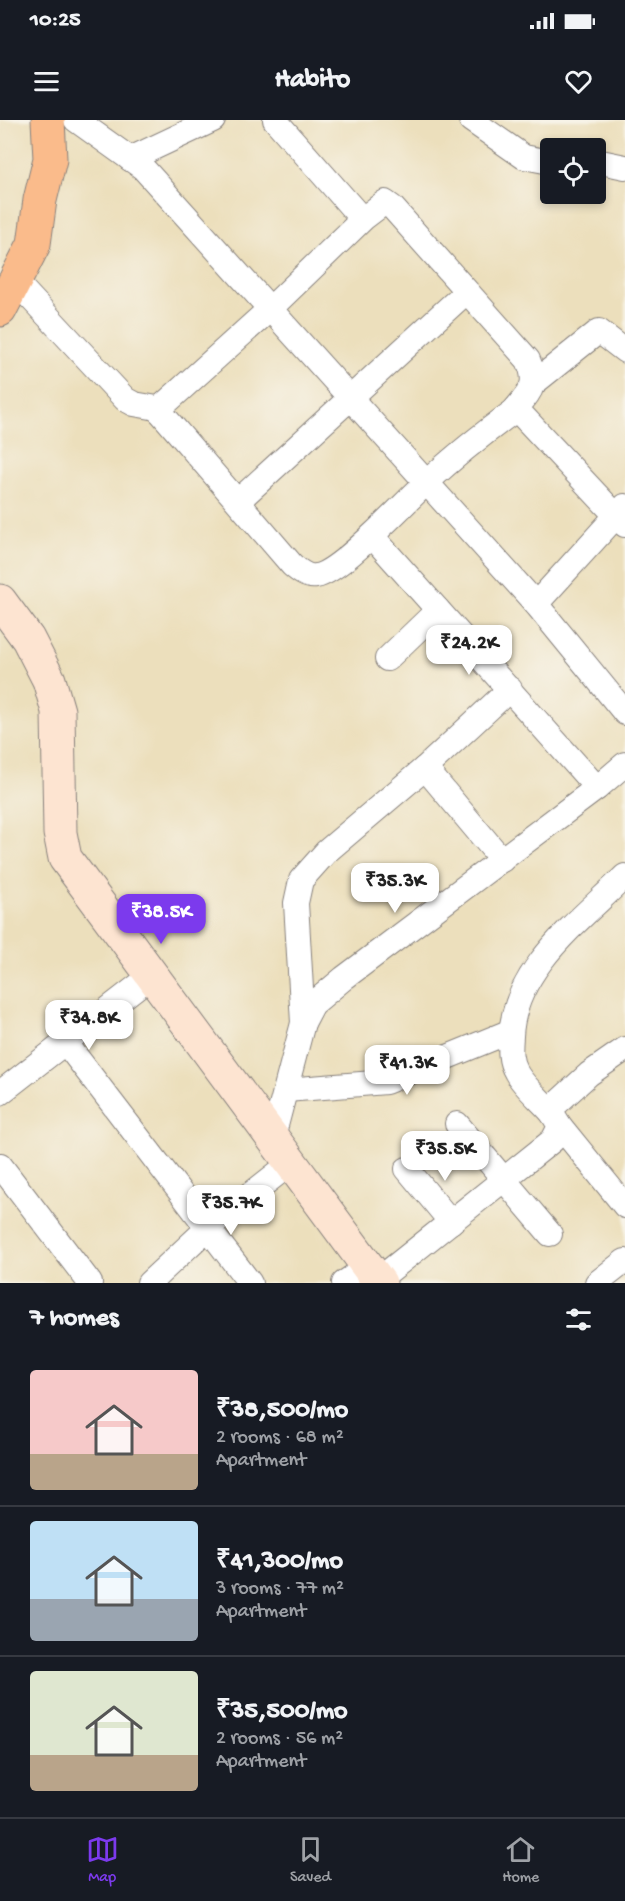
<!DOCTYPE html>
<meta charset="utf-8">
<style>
:root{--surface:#171b24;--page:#242831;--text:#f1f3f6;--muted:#9ea1a6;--line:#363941;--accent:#7c3aed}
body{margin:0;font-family:"Gochi Hand",sans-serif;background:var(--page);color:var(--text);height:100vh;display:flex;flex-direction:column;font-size:22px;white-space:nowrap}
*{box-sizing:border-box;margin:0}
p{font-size:20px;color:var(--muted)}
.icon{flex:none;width:33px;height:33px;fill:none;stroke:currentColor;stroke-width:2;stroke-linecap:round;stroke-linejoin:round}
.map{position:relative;height:1163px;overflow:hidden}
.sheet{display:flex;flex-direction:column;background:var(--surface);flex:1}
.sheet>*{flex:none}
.tools{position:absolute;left:540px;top:18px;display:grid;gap:12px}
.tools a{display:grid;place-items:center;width:66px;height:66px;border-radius:6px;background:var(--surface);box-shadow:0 3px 9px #0003;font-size:30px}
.price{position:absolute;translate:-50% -51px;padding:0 14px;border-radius:12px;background:#fff;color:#222;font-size:20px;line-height:39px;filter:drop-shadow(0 2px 3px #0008)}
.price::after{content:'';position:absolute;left:50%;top:36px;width:18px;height:14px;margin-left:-9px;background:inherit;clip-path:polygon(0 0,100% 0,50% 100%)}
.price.current{background:var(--accent);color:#fff}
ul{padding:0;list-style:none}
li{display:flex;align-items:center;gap:18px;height:150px;padding:0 30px}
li+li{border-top:2px solid var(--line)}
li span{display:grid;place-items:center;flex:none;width:168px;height:120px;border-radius:6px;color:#555}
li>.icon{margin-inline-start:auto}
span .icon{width:72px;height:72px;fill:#fffc;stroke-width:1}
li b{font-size:26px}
h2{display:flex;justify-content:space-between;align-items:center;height:72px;padding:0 30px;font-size:26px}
.status{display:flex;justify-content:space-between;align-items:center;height:42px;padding:0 30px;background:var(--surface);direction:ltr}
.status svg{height:16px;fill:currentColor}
header{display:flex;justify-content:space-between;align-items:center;height:78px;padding:0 30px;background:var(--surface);font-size:27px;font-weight:800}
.tabs{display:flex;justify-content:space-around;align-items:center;height:84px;border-top:2px solid var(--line);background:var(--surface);font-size:16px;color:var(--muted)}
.tabs a{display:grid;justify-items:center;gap:3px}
.tabs .current{color:var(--accent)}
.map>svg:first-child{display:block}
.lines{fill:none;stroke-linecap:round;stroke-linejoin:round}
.street-casing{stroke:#87807c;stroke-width:26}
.secondary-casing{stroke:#87807c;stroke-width:35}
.primary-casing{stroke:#87807c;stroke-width:35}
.street{stroke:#fff;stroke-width:24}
.secondary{stroke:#fde4d1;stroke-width:33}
.primary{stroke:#fabb8b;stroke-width:33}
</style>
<div class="status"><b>10:25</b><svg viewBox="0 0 49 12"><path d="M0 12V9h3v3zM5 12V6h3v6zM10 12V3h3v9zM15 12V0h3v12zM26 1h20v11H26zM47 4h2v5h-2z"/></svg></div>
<header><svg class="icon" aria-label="menu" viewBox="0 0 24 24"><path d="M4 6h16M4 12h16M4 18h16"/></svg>Habito<svg class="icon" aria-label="heart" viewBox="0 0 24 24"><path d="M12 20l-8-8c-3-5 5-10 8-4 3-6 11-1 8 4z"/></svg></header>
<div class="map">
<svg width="625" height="1163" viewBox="0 0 625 1163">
<rect width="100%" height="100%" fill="#f7f3e8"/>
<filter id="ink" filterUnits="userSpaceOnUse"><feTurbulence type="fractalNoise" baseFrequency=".0167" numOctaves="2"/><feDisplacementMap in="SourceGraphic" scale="12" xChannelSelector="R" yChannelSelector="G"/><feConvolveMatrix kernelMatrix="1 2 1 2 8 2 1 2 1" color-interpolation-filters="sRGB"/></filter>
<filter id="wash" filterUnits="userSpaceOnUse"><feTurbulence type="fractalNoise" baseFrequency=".008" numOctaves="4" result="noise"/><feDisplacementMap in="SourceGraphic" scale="24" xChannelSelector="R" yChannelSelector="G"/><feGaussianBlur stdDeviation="1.35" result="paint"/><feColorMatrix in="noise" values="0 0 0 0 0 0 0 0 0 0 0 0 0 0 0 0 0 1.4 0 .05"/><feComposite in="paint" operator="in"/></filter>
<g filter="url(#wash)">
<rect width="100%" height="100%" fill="#ecdfbc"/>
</g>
<g filter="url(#ink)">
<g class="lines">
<defs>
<g id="street">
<polyline points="76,0 143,48 536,484 625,593"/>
<polyline points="275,0 362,99"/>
<polyline points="471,0 524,37 550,42"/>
<polyline points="130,39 213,0"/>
<polyline points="596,41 625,47"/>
<path d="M15,161L125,279L134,284L157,288L292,445C298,450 307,458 316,456C341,452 407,380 428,361C455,336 484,313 514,291L521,294L625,405"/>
<polyline points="534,263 599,211 625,231"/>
<path d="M158,290L271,188L364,98L385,82L392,87L528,240C539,266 530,271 514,291"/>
<polyline points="238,381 466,172"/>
<polyline points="372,416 597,668"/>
<polyline points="536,484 625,386"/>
<polyline points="387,539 438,490"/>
<polyline points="425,648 502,740"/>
<polyline points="303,903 296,783 301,760 326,732 425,648 510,569"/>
<polyline points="65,922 250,1163"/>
<polyline points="286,970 386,962 511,911"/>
<polyline points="0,973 152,855"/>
<path d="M552,993C541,980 524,967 516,952C509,940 510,929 511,916C514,848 581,800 625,756"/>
<polyline points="457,1004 550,1114"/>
<polyline points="560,1006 625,1086"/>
<polyline points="273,1017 303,903 313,884 344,858 597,668 625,644"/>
<polyline points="0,1045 90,1163"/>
<polyline points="407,1049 451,1102"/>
<polyline points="378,1160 553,1020 560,1006 552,993 554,986 589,954 625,929"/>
<polyline points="149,1163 209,1107 292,1042"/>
<polyline points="344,1163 367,1147"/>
<polyline points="597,1163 625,1141"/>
</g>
<polyline id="secondary" points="0,481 28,519 49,560 58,591 60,713 65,738 380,1163"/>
<polyline id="primary" points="0,190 34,124 40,80 50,39 48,0"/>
</defs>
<use href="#street" class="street-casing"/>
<use href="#secondary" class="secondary-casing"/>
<use href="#primary" class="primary-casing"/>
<use href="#street" class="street"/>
<use href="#secondary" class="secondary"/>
<use href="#primary" class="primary"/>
</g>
</g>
</svg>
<div class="tools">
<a><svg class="icon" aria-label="locate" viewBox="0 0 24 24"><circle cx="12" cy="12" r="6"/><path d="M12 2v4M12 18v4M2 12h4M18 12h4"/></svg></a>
</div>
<b class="price" style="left:469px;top:556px">₹24.2K</b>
<b class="price" style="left:395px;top:794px">₹35.3K</b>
<b class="price current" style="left:161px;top:825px">₹38.5K</b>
<b class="price" style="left:89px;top:931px">₹34.8K</b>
<b class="price" style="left:407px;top:976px">₹41.3K</b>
<b class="price" style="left:445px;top:1062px">₹35.5K</b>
<b class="price" style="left:231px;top:1116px">₹35.7K</b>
</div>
<section class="sheet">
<h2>7 homes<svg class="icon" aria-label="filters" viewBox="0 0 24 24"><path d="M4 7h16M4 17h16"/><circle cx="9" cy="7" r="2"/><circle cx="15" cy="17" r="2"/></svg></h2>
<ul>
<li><span style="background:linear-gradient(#f6c9c9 70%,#b9a48a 0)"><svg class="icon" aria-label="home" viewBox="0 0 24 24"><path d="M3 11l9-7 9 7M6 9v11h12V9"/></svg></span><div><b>₹38,500/mo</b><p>2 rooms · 68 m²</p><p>Apartment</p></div></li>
<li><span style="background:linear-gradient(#bfe0f5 65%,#9aa5b1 0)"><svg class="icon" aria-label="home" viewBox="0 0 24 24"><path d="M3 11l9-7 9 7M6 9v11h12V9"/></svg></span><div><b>₹41,300/mo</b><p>3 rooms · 77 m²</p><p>Apartment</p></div></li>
<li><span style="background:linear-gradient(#dfe7d0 70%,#b9a48a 0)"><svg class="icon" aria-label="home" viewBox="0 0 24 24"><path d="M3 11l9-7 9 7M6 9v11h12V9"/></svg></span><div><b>₹35,500/mo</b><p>2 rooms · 56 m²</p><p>Apartment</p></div></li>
</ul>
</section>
<nav class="tabs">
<a class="current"><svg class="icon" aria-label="map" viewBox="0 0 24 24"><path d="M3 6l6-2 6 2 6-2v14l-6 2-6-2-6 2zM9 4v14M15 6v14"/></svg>Map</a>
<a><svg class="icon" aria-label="saved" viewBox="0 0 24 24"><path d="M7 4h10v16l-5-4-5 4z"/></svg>Saved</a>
<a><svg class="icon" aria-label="home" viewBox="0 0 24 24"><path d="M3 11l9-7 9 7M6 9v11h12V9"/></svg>Home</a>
</nav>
